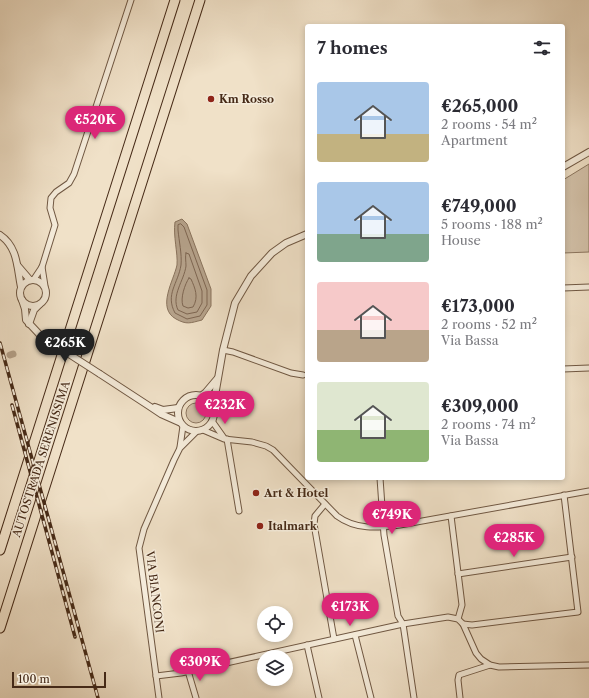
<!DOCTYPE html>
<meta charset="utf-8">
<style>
:root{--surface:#fff;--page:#f7f7f7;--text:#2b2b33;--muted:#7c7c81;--accent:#db2777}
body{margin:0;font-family:"Libre Caslon Text",serif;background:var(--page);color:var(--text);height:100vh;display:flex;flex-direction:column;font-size:15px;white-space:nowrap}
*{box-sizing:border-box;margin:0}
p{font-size:13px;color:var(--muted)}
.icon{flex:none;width:22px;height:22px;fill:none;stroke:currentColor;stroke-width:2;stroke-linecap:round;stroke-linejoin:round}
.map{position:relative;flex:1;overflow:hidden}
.sheet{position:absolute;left:305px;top:24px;width:260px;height:456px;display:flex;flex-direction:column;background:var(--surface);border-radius:4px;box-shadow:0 2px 6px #0003}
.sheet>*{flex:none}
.fabs{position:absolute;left:257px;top:606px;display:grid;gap:8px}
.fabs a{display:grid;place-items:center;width:36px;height:36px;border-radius:50%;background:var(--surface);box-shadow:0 2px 6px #0003;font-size:20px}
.scale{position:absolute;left:12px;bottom:10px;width:94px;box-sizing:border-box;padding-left:4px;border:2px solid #462a17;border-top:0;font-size:11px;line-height:14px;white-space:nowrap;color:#462a17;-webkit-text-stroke:3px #f5ecdb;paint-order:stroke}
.price{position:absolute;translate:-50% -34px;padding:0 9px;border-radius:14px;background:var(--accent);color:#fff;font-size:13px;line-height:26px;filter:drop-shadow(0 1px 2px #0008)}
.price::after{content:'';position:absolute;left:50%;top:24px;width:12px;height:9px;margin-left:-6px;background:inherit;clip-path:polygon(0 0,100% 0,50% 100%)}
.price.selected{background:#222;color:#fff}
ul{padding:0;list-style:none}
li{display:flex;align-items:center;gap:12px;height:100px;padding:0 12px}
li span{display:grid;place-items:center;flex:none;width:112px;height:80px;border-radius:4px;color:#555}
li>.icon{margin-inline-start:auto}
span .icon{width:48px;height:48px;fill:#fffc;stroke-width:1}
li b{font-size:17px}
h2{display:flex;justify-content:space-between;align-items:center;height:48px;padding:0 12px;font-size:17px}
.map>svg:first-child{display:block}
.green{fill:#d3c2aa;stroke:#8c7660}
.water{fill:#b6a38c;stroke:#89735d}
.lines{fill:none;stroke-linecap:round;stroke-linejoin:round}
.shore{stroke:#7e6652;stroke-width:1}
.canal{stroke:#b6a38c;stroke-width:7}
.minor-casing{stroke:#705843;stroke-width:7}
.tertiary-casing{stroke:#705843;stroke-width:8}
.motorway-casing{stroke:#462a17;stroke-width:11}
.minor{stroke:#f5ecdb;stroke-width:5}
.tertiary{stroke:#f5ecdb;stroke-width:6}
.motorway{stroke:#f0e1c8;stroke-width:9}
.rail-casing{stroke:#462a17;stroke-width:3.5}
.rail{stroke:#f5ecdb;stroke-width:2;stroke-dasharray:6;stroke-linecap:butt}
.tertiary-bridge-casing{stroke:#705843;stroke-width:8;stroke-linecap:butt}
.tertiary-bridge{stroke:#f5ecdb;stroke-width:6}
.poi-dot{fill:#8f2418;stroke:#f5ecdb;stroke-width:1.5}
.labels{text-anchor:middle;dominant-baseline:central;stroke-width:3;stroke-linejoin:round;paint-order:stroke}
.poi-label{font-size:11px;font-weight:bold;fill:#462a17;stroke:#f5ecdb;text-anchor:start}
.street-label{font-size:11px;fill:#462a17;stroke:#f5ecdb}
</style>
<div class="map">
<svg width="589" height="698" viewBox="0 0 589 698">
<rect width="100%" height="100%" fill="#f0e1c8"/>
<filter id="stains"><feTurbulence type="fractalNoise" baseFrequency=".005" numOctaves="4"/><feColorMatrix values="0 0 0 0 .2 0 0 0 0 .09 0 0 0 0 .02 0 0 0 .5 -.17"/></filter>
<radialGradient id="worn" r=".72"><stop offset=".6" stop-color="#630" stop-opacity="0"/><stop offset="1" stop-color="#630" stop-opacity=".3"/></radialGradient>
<g class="green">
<polygon points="589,164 589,252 563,253 563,180"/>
<circle cx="196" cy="413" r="10"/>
</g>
<path class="water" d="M182,219L187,224L211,289V306L202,320C190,323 187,325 176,319C156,308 174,280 177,265C178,253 173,236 175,222Z"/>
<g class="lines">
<g class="shore">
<path d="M181,224L184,227L207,290V305L200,316L187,319L175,313C165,294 178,284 181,265C182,254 179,241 178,230V225Z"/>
<path d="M186,253L189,254L202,291V303L197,312L187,314L178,310C171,295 184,281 186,266C186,261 185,257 186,253Z"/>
<path d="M189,278L191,279C195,288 199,297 193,307L188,308L183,306C180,298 185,284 189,278Z"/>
</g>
<polyline class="canal" points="10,355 13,354"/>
<defs>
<g id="minor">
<polyline points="42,267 45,286"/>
<polyline points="34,279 42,267 55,225 50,208 51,198 56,192 69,183 74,174 131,0"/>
<polyline points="563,288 589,287"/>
<polyline points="223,350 233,352 291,373 303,375"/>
<polyline points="563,369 589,368"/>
<polyline points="212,421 224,438"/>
<path d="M203,430L224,439L252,442L266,446L273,450L337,516C356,530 377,528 400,525L589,491"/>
<polyline points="227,439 239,511"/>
<polyline points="180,447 183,426"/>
<polyline points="380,478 384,535 398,616 403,624 414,698"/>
<polyline points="325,504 315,516 314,524 334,639"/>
<polyline points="451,516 462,605 458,619"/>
<polyline points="458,574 572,557"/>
<polyline points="463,624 472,625 578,612 564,495"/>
<polyline points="355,635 371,698"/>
<polyline points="307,645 319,698"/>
<polyline points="188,671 196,698"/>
<polyline points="156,676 181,673 403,624 448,617 458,619 463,624 476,653 481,659 490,665 499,667 589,665"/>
<polyline points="159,698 139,548 144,529 174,460 180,448 196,432"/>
<polyline points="460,698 458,680 459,675 490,665"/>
</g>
<g id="tertiary">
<polyline points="563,167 589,152"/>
<path d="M0,235C18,247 17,268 21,287"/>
<polyline points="18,266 30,280"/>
<circle cx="33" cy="293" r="13"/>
<polyline points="22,300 25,309 26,320 41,336"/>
<polyline points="29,324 34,310 39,305"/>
<polyline points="100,374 149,406 161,414 179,422"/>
<circle cx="196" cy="413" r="18"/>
<polyline points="201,396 206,392 217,379"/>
<polyline points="155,407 163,410 178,408"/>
<polyline points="213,407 223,350 235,303 251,276 272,253 286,243 307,234"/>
</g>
<g id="motorway">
<polyline points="0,550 175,0"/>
<polyline points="0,628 200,0"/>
</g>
</defs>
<use href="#minor" class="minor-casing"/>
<use href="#tertiary" class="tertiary-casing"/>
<use href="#motorway" class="motorway-casing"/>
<use href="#minor" class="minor"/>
<use href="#tertiary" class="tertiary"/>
<use href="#motorway" class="motorway"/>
<defs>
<g id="rail">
<polyline points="0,343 98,698"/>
<polyline points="12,405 75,637"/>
</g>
</defs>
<use href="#rail" class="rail-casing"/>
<use href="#rail" class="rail"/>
<defs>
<polyline id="tertiary-bridge" points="41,336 100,374"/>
</defs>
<use href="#tertiary-bridge" class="tertiary-bridge-casing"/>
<use href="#tertiary-bridge" class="tertiary-bridge"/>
</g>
<g class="poi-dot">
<circle cx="211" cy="99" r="4"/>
<circle cx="256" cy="493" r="4"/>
<circle cx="260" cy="526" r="4"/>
</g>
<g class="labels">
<g class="poi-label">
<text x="219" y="99">Km Rosso</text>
<text x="264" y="493">Art &amp; Hotel</text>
<text x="268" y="526">Italmark</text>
</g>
<g class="street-label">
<text transform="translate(41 459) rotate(-72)">AUTOSTRADA SERENISSIMA</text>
<text transform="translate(155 592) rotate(83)">VIA BIANCONI</text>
</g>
</g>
<rect width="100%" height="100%" filter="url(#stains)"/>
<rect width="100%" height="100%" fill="url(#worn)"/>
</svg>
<div class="fabs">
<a><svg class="icon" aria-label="locate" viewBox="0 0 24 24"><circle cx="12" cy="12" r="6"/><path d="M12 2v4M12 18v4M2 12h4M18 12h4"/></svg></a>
<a><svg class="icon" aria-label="layers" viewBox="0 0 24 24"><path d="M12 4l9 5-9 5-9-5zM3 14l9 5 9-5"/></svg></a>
</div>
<div class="scale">100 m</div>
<b class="price" style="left:95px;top:140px">€520K</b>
<b class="price selected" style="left:65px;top:363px">€265K</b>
<b class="price" style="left:225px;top:425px">€232K</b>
<b class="price" style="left:392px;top:535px">€749K</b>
<b class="price" style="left:514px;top:558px">€285K</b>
<b class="price" style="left:350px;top:627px">€173K</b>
<b class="price" style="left:200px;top:682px">€309K</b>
<section class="sheet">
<h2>7 homes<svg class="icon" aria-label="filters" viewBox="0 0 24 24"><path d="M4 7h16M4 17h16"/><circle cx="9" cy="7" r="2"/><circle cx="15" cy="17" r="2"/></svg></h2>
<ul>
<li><span style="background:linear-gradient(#a9c7e8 65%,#c2b280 0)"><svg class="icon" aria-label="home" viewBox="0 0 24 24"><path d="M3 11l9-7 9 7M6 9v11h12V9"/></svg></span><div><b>€265,000</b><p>2 rooms · 54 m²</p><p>Apartment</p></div></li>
<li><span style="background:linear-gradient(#a9c7e8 65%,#7fa58c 0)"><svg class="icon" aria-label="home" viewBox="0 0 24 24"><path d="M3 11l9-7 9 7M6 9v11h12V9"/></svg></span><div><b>€749,000</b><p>5 rooms · 188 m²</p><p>House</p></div></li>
<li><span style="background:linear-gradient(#f6c9c9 60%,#b9a48a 0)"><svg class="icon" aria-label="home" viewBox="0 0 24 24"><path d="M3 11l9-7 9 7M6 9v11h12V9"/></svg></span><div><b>€173,000</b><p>2 rooms · 52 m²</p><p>Via Bassa</p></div></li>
<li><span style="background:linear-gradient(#dfe7d0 60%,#8fb573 0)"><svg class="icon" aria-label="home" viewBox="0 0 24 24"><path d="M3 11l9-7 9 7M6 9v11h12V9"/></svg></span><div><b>€309,000</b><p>2 rooms · 74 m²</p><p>Via Bassa</p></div></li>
</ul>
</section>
</div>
